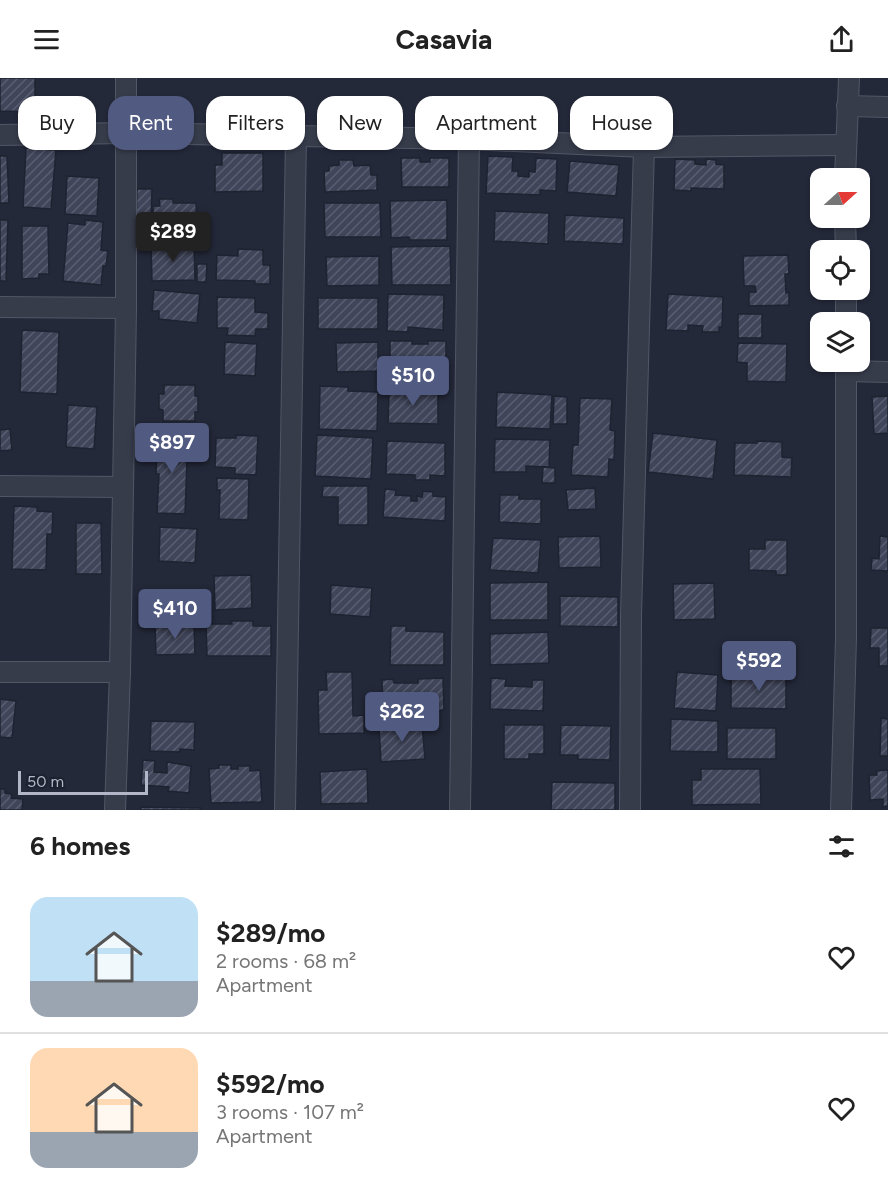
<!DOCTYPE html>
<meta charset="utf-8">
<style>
:root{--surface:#fff;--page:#f2f2f2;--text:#222;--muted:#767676;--line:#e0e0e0;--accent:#515a80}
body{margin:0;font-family:Figtree,sans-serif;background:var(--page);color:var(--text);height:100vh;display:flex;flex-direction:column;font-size:22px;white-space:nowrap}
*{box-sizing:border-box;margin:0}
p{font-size:20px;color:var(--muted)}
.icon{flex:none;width:33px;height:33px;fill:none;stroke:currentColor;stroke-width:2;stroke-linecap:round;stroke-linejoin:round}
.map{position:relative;height:732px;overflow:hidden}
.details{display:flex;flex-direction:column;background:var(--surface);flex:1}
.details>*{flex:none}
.hud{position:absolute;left:18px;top:18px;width:852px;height:54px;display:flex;gap:12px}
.needle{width:39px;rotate:69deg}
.tools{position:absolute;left:810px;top:90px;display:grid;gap:12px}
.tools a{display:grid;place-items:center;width:60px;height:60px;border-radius:12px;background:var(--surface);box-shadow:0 2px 4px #0004;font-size:30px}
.scale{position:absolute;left:18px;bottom:15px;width:130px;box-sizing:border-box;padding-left:6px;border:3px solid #b3b6c6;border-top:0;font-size:16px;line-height:21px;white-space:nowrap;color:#b3b6c6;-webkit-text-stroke:4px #1c212f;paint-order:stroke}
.price{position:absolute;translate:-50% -51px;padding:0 14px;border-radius:6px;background:var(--accent);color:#fff;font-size:20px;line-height:39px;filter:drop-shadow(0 2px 3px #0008)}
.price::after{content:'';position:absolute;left:50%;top:36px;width:18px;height:14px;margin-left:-9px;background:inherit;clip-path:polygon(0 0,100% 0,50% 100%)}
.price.active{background:#222;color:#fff}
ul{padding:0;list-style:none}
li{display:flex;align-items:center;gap:18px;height:150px;padding:0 30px}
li+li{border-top:2px solid var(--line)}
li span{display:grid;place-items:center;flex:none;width:168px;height:120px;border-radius:18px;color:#555}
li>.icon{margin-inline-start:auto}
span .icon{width:72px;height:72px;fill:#fffc;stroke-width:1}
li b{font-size:26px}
h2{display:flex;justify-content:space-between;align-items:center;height:72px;padding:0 30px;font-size:26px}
.chip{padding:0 21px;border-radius:18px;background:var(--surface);box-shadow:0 2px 4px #0004;font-size:21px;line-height:54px}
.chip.active{background:var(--accent);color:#fff}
header{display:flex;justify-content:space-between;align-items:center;height:78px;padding:0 30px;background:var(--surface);font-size:27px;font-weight:700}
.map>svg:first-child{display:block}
.building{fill:url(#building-hatch);stroke:#1e2331;stroke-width:1.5}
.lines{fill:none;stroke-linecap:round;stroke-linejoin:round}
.minor-casing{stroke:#525665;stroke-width:22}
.minor{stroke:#373c4b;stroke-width:20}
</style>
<header><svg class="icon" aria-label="menu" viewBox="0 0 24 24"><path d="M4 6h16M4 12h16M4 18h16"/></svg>Casavia<svg class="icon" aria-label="share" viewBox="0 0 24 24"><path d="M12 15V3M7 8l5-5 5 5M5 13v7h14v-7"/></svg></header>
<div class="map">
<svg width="888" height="732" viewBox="0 0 888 732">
<defs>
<pattern id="building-hatch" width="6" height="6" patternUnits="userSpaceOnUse" patternTransform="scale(1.5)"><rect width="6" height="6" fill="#40455a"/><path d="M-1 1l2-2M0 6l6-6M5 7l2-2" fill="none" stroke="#595e70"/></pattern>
</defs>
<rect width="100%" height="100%" fill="#24293a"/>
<g class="building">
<polygon points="0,0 35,0 35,34 0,33"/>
<polygon points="26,70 56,72 51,131 23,129"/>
<polygon points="222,75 263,75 263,113 215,114 215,87 222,87"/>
<polygon points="0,78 7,78 9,125 0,125"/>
<polygon points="488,78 513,79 512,93 518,93 518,98 529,99 529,93 535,94 536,80 557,81 556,113 540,112 540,117 486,115"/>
<polygon points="401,80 420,80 420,84 430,84 430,80 449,80 449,109 402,109"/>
<polygon points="675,81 695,82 695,86 706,87 706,81 716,82 716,86 724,87 724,111 691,110 691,113 674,112"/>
<polygon points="339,82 353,82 354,88 370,87 371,97 377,97 377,112 325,114 324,93 329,93 329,88 339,87"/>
<polygon points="570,83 619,87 616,118 567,114"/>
<polygon points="67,98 99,100 97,138 65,136"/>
<polygon points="137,111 152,111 151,142 136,142"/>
<polygon points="159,121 173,121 173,125 196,125 197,148 184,148 184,153 153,153 153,128 160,128"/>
<polygon points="447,122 447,162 410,162 409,159 391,160 390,123"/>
<polygon points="324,125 380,125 381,159 325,159"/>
<polygon points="495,133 549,135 548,166 494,163"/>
<polygon points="565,137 624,140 623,166 564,163"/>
<polygon points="0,142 8,142 6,203 0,203"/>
<polygon points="85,142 103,144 101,172 108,173 106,188 103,188 101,207 63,203 68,145 85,147"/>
<polygon points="22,148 48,148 49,196 39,196 39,200 22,201"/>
<polygon points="194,167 195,202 152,203 151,168"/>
<polygon points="450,168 451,207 392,207 391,169"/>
<polygon points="238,171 263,172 263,187 270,187 270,206 255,206 255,203 216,202 217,177 238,178"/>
<polygon points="788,177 789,196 785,196 786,215 789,214 789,227 749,228 749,214 756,214 755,208 744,208 743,178"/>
<polygon points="379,178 379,207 327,208 326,179"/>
<polygon points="197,186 207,186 206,204 197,204"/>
<polygon points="154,212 200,216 197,245 159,241 159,233 152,233"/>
<polygon points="388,216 444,217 443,252 408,249 408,254 387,253"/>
<polygon points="668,216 723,219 722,249 719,249 719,254 702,254 703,248 688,247 688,253 666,252"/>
<polygon points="217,219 255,220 255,234 268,235 268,251 256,251 255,258 227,257 228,250 217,250"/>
<rect x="318" y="220" width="60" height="31"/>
<rect x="738" y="236" width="24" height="24"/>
<polygon points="22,252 59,254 57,316 20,314"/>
<polygon points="390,263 412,263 412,266 428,266 428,263 446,263 446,302 390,302"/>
<polygon points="225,264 257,266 255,298 224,296"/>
<polygon points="378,264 378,293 337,294 336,265"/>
<polygon points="738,265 787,266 786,304 747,303 747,285 737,284"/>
<polygon points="164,307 195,307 195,318 198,318 198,334 195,334 195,343 163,343 163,332 159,331 159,316 164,316"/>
<polygon points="320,308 348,309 348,313 378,314 377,353 319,351"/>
<polygon points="405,311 424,312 424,315 438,315 438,346 388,345 389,314 405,314"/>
<polygon points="497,314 552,317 550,351 496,349"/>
<polygon points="554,318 567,319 567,346 553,346"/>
<polygon points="888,318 888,355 874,356 872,319"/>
<polygon points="580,320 612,321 610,352 615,353 614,382 609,381 608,399 571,397 573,367 578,367"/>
<polygon points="68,327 97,329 94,371 66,369"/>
<polygon points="10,351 12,372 0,373 0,352"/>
<polygon points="162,355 188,356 185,436 157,435 159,396 156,396 157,373 162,373"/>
<polygon points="653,355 717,362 713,401 648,394"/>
<polygon points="236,357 258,358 256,397 235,396 235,390 215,389 216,360 236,360"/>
<polygon points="317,357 373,360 371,401 315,398"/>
<polygon points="495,361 550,362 549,389 526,388 526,394 494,394"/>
<polygon points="387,363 445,365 445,398 430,397 430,402 415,402 415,397 386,396"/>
<polygon points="757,363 782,364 782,379 792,380 791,399 734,397 735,365 757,365"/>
<polygon points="543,389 555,390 555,405 542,405"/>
<polygon points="217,400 249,401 248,442 219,441 220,412 217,412"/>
<polygon points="323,408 368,408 368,447 338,447 338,419 322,419"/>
<polygon points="595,410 596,431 568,432 566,412"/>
<polygon points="385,411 396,412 395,417 411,418 411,423 417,423 417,418 422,419 423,413 433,414 433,418 446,419 445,443 383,439"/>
<polygon points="500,417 519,417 519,421 541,421 541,446 499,444"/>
<polygon points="14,428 37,429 37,433 53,434 52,456 47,456 46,492 12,491"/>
<polygon points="76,445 101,445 102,496 76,496"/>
<polygon points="160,449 197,451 195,485 159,483"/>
<polygon points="600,458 601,489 559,490 558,459"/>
<polygon points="880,458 888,459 888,493 871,492 872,480 879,481"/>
<polygon points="493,460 541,462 538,495 490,492"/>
<polygon points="765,462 787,462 787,497 776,497 776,493 749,492 749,471 765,471"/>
<polygon points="251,497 252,530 215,532 214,498"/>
<polygon points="548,504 548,542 490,542 490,505"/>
<polygon points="714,505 715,541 674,542 673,506"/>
<polygon points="331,507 372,510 370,539 330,536"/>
<polygon points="560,518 618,519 618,549 560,548"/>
<polygon points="231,543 253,543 253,548 271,548 271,578 207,578 206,546 232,546"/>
<polygon points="194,547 195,576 156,577 155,548"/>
<polygon points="391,548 406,548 406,553 444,554 444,587 390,587"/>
<polygon points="871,550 888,550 888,588 879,588 879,570 870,570"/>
<polygon points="548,554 549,585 490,587 490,556"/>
<polygon points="326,594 352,594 353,638 364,637 364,655 319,656 318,612 327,612"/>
<polygon points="677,594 718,597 716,633 674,630"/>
<polygon points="731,597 786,597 786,631 731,630"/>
<polygon points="443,600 444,632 383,633 382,602 393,601 394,605 418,605 418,601"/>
<polygon points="491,600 506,601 505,608 532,609 532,602 544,602 543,633 490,631"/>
<polygon points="0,621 16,623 12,660 0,659"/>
<polygon points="881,640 888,641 888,678 880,678"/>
<polygon points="671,641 718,643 718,674 670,673"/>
<polygon points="151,643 195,644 194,672 180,671 180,674 150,673"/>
<polygon points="422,646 425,681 381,684 379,649"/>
<polygon points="504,647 544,647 544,676 529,676 529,681 504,681"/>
<polygon points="561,647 611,648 610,682 578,681 578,677 560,677"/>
<rect x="727" y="650" width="49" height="31"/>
<polygon points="143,682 155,683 154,694 167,695 167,684 191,688 189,715 168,713 169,709 141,707"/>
<polygon points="219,687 231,687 231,691 238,691 238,688 250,688 250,693 260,692 262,724 211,725 209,691 219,690"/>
<polygon points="367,691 368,725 321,726 320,694"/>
<polygon points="701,691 760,691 761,726 692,727 692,702 701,702"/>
<polygon points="888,692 888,728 883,729 883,721 870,722 869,697 877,697 876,693"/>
<polygon points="552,704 615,705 615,732 551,732"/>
<polygon points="0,711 5,711 5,715 12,716 11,720 23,721 22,732 0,732"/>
<polygon points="141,729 201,730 201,732 141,732"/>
</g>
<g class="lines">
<defs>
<g id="minor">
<polyline points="847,28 888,29"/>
<polyline points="0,57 126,55 469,61 644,69 845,67"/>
<polyline points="845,100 849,0"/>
<polyline points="845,140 846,172"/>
<polyline points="846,212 846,244"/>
<polyline points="0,229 126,230"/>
<polyline points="846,293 888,294"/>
<polyline points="0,408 123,409"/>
<polyline points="0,594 120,594"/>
<polyline points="115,732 120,594 126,230 126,0"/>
<polyline points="285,732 296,59"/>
<polyline points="460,732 469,61"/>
<polyline points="630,732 631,538 644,69"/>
<polyline points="841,732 846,560 846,284"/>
</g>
</defs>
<use href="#minor" class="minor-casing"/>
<use href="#minor" class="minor"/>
</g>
</svg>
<div class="tools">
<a><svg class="needle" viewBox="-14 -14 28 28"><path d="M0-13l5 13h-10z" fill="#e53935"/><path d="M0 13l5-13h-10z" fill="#767676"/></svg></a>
<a><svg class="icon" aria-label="locate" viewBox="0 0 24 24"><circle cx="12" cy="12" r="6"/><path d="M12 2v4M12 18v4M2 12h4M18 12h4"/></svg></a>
<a><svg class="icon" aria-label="layers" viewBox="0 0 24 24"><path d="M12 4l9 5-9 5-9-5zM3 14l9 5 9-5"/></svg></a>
</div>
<div class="scale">50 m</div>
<b class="price active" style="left:173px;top:185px">$289</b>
<b class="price" style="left:413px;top:329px">$510</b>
<b class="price" style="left:172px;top:396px">$897</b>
<b class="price" style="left:175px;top:562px">$410</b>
<b class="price" style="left:759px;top:614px">$592</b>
<b class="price" style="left:402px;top:665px">$262</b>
<div class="hud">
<a class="chip">Buy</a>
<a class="chip active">Rent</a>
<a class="chip">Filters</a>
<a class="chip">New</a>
<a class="chip">Apartment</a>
<a class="chip">House</a>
</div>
</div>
<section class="details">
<h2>6 homes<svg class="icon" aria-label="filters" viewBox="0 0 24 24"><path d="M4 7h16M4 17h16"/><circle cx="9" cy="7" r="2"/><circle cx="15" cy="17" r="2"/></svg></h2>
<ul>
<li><span style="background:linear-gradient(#bfe0f5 70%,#9aa5b1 0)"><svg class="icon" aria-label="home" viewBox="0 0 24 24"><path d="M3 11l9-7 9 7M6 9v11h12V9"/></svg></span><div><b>$289/mo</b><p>2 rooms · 68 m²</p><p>Apartment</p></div><svg class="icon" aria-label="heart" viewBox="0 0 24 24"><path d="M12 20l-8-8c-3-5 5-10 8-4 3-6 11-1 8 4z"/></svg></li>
<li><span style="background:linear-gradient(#ffd9b3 70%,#9aa5b1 0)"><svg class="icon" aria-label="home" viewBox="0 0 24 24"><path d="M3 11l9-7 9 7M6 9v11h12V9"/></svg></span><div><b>$592/mo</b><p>3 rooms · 107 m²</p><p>Apartment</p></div><svg class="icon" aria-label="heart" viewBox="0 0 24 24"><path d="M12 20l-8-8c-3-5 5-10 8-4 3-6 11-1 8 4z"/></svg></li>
</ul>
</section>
